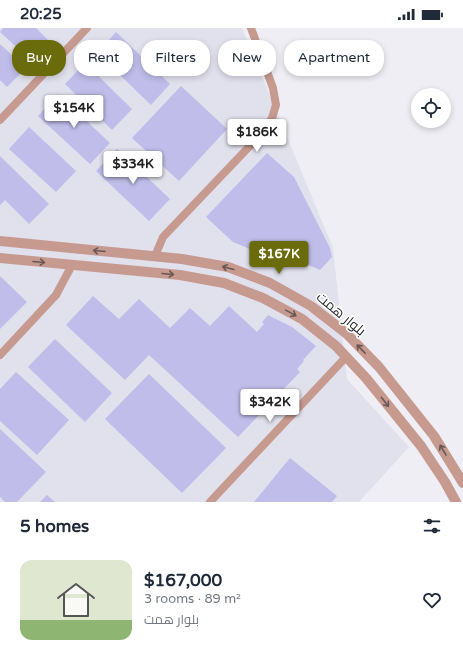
<!DOCTYPE html>
<meta charset="utf-8">
<style>
:root{--surface:#fff;--page:#f2f2f3;--text:#1f2937;--muted:#747a83;--line:#e0e1e3;--accent:#6a6b0a}
body{margin:0;font-family:"Varela Round",Cairo,sans-serif;background:var(--page);color:var(--text);height:100vh;display:flex;flex-direction:column;font-size:15px;white-space:nowrap}
*{box-sizing:border-box;margin:0}
p{font-size:13px;color:var(--muted)}
.icon{flex:none;width:22px;height:22px;fill:none;stroke:currentColor;stroke-width:2;stroke-linecap:round;stroke-linejoin:round}
.map{position:relative;height:474px;overflow:hidden}
.drawer{display:flex;flex-direction:column;background:var(--surface);flex:1}
.drawer>*{flex:none}
.banner{position:absolute;left:12px;top:12px;width:439px;height:36px;display:flex;gap:8px}
.tools{position:absolute;left:411px;top:60px;display:grid;gap:8px}
.tools a{display:grid;place-items:center;width:40px;height:40px;border-radius:50%;background:var(--surface);box-shadow:0 2px 6px #0003;font-size:20px}
.price{position:absolute;translate:-50% -34px;padding:0 9px;border-radius:4px;background:#fff;color:#222;font-size:13px;line-height:26px;filter:drop-shadow(0 1px 2px #0008)}
.price::after{content:'';position:absolute;left:50%;top:24px;width:12px;height:9px;margin-left:-6px;background:inherit;clip-path:polygon(0 0,100% 0,50% 100%)}
.price.current{background:var(--accent);color:#fff}
ul{padding:0;list-style:none}
li{display:flex;align-items:center;gap:12px;height:100px;padding:0 20px}
li+li{border-top:1px solid var(--line)}
li span{display:grid;place-items:center;flex:none;width:112px;height:80px;border-radius:12px;color:#555}
li>.icon{margin-inline-start:auto}
span .icon{width:48px;height:48px;fill:#fffc;stroke-width:1}
li b{font-size:17px}
h2{display:flex;justify-content:space-between;align-items:center;height:48px;padding:0 20px;font-size:17px}
.tag{padding:0 14px;border-radius:16px;background:var(--surface);box-shadow:0 2px 6px #0003;font-size:14px;line-height:36px}
.tag.current{background:var(--accent);color:#fff}
.status{display:flex;justify-content:space-between;align-items:center;height:28px;padding:0 20px;background:var(--surface);direction:ltr}
.status svg{height:11px;fill:currentColor}
.map>svg:first-child{display:block}
.built{fill:#e1e0ed}
.building{fill:#c0bdea}
.lines{fill:none;stroke-linecap:round;stroke-linejoin:round}
.minor{stroke:#c79a90;stroke-width:8}
.tertiary{stroke:#c79a90;stroke-width:10}
.oneway{stroke:#695755}
.labels{text-anchor:middle;dominant-baseline:central;stroke-width:3;stroke-linejoin:round;paint-order:stroke}
.street-label{font-size:14px;fill:#2b2b2d;stroke:#fff}
</style>
<div class="status"><b>20:25</b><svg viewBox="0 0 49 12"><path d="M0 12V9h3v3zM5 12V6h3v6zM10 12V3h3v9zM15 12V0h3v12zM26 1h20v11H26zM47 4h2v5h-2z"/></svg></div>
<div class="map">
<svg width="463" height="474" viewBox="0 0 463 474">
<rect width="100%" height="100%" fill="#eeeef4"/>
<polygon class="built" points="0,0 242,0 333,220 347,351 409,419 359,474 0,474"/>
<g class="building">
<polygon points="3,0 36,0 51,15 33,34 0,4"/>
<polygon points="116,4 170,56 151,77 97,25"/>
<polygon points="0,16 26,40 7,59 0,52"/>
<polygon points="85,35 132,81 112,102 65,56"/>
<polygon points="181,58 227,101 179,153 132,110"/>
<polygon points="58,66 110,115 90,136 38,88"/>
<polygon points="29,99 76,143 56,164 9,121"/>
<polygon points="117,121 170,171 149,193 96,143"/>
<polygon points="267,125 294,149 330,220 332,229 320,242 297,232 291,238 233,214 206,189"/>
<polygon points="0,128 49,176 29,196 5,172 0,177"/>
<polygon points="0,248 27,274 0,301"/>
<polygon points="93,268 119,291 139,271 170,300 190,280 210,298 229,278 257,304 264,296 262,294 268,287 292,299 316,318 303,332 304,333 297,341 300,344 238,409 149,327 125,352 66,297"/>
<polygon points="55,311 112,365 85,394 28,339"/>
<polygon points="16,344 69,392 37,427 0,393 0,361"/>
<polygon points="149,346 226,420 182,465 105,391"/>
<polygon points="0,401 46,444 17,474 5,474 0,469"/>
<polygon points="290,430 337,468 332,474 254,474"/>
<polygon points="47,467 55,474 40,474"/>
</g>
<g class="lines">
<g class="minor">
<polyline points="0,92 87,0"/>
<polyline points="155,228 163,209 265,102 272,90 276,77 273,60 251,0"/>
<polyline points="0,327 56,267 72,237"/>
<polyline points="210,474 346,329"/>
</g>
<g class="tertiary">
<polyline points="0,213 182,231 228,239 270,255 311,278 347,306 379,339 434,408 463,455"/>
<polyline points="0,230 180,247 224,255 263,270 302,291 336,318 366,350 421,418 445,454 456,474"/>
</g>
</g>
<defs><path id="oneway-shaft" d="M-6 0H5M1.5-3L5.5 0L1.5 3" fill="none" stroke-width="1.6" stroke-linecap="round" stroke-linejoin="round"/></defs>
<g class="oneway">
<use href="#oneway-shaft" transform="translate(99 223) rotate(-175)"/>
<use href="#oneway-shaft" transform="translate(39 234) rotate(5)"/>
<use href="#oneway-shaft" transform="translate(228 240) rotate(-165)"/>
<use href="#oneway-shaft" transform="translate(168 246) rotate(5)"/>
<use href="#oneway-shaft" transform="translate(291 285) rotate(29)"/>
<use href="#oneway-shaft" transform="translate(361 321) rotate(-134)"/>
<use href="#oneway-shaft" transform="translate(385 374) rotate(52)"/>
<use href="#oneway-shaft" transform="translate(443 422) rotate(-121)"/>
</g>
<g class="labels">
<g class="street-label">
<text transform="translate(341 286) rotate(40)">بلوار همت</text>
</g>
</g>
</svg>
<div class="tools">
<a><svg class="icon" aria-label="locate" viewBox="0 0 24 24"><circle cx="12" cy="12" r="6"/><path d="M12 2v4M12 18v4M2 12h4M18 12h4"/></svg></a>
</div>
<b class="price" style="left:74px;top:101px">$154K</b>
<b class="price" style="left:257px;top:125px">$186K</b>
<b class="price" style="left:133px;top:157px">$334K</b>
<b class="price current" style="left:279px;top:247px">$167K</b>
<b class="price" style="left:270px;top:395px">$342K</b>
<div class="banner">
<a class="tag current">Buy</a>
<a class="tag">Rent</a>
<a class="tag">Filters</a>
<a class="tag">New</a>
<a class="tag">Apartment</a>
</div>
</div>
<section class="drawer">
<h2>5 homes<svg class="icon" aria-label="filters" viewBox="0 0 24 24"><path d="M4 7h16M4 17h16"/><circle cx="9" cy="7" r="2"/><circle cx="15" cy="17" r="2"/></svg></h2>
<ul>
<li><span style="background:linear-gradient(#dfe7d0 75%,#8fb573 0)"><svg class="icon" aria-label="home" viewBox="0 0 24 24"><path d="M3 11l9-7 9 7M6 9v11h12V9"/></svg></span><div><b>$167,000</b><p>3 rooms · 89 m²</p><p>بلوار همت</p></div><svg class="icon" aria-label="heart" viewBox="0 0 24 24"><path d="M12 20l-8-8c-3-5 5-10 8-4 3-6 11-1 8 4z"/></svg></li>
</ul>
</section>
